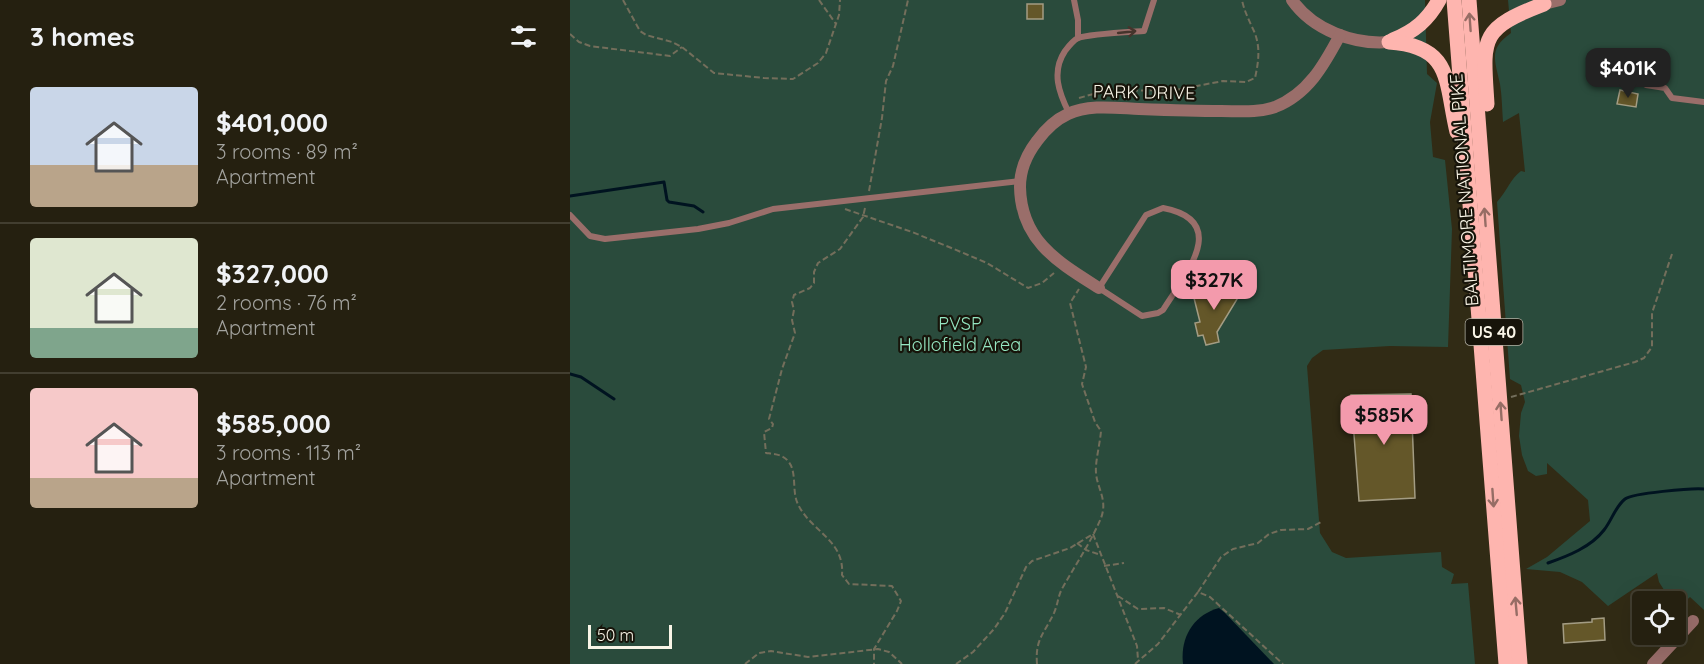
<!DOCTYPE html>
<meta charset="utf-8">
<style>
:root{--surface:#252010;--page:#312d1e;--text:#f1f3f6;--muted:#a3a39f;--line:#423e30;--accent:#f39aac}
body{margin:0;font-family:Quicksand,sans-serif;background:var(--page);color:var(--text);height:100vh;display:flex;flex-direction:column;font-size:22px;white-space:nowrap}
*{box-sizing:border-box;margin:0}
p{font-size:20px;color:var(--muted)}
.icon{flex:none;width:33px;height:33px;fill:none;stroke:currentColor;stroke-width:2;stroke-linecap:round;stroke-linejoin:round}
.map{position:relative;flex:1;overflow:hidden}
.sheet{display:flex;flex-direction:column;background:var(--surface);width:570px}
.sheet>*{flex:none}
.fabs{position:absolute;left:1062px;top:591px;display:grid;gap:12px}
.fabs a{display:grid;place-items:center;width:54px;height:54px;border-radius:6px;background:var(--surface);box-shadow:0 6px 24px #0002,0 0 0 2px var(--line);font-size:30px}
.scale{position:absolute;left:18px;bottom:15px;width:84px;box-sizing:border-box;padding-left:6px;border:3px solid #f9f5e7;border-top:0;font-size:16px;line-height:21px;white-space:nowrap;color:#f9f5e7;-webkit-text-stroke:4px #17140a;paint-order:stroke}
.price{position:absolute;translate:-50% -51px;padding:0 14px;border-radius:12px;background:var(--accent);color:#111;font-size:20px;line-height:39px;filter:drop-shadow(0 2px 3px #0008)}
.price::after{content:'';position:absolute;left:50%;top:36px;width:18px;height:14px;margin-left:-9px;background:inherit;clip-path:polygon(0 0,100% 0,50% 100%)}
.price.on{background:#222;color:#fff}
ul{padding:0;list-style:none}
li{display:flex;align-items:center;gap:18px;height:150px;padding:0 30px}
li+li{border-top:2px solid var(--line)}
li span{display:grid;place-items:center;flex:none;width:168px;height:120px;border-radius:6px;color:#555}
li>.icon{margin-inline-start:auto}
span .icon{width:72px;height:72px;fill:#fffc;stroke-width:1}
li b{font-size:26px}
h2{display:flex;justify-content:space-between;align-items:center;height:72px;padding:0 30px;font-size:26px}
main{display:flex;flex:1;min-height:0}
.map>svg:first-child{display:block}
.green{fill:#2a4b3c}
.water{fill:#001320}
.lines{fill:none;stroke-linecap:round;stroke-linejoin:round}
.stream{stroke:#001320;stroke-width:3}
.building{fill:#645729;stroke:#a39c83;stroke-width:1.5}
.path{stroke:#736e5b;stroke-width:2;stroke-dasharray:6 3;stroke-linecap:butt}
.lane{stroke:#9a6e6a;stroke-width:6}
.street{stroke:#9a6e6a;stroke-width:12}
.primary{stroke:#feb5af;stroke-width:15}
.oneway{stroke:#966d65}
.oneway2{stroke:#45342c}
.labels{text-anchor:middle;dominant-baseline:central;stroke-width:4.5;stroke-linejoin:round;paint-order:stroke}
.shield{fill:#17140a;stroke:#b5b2a5;stroke-width:1.5}
.shield-label{font-size:16px;font-weight:bold;fill:#f9f5e7}
.street-label{font-size:18px;fill:#f9f5e7;stroke:#17140a}
.park-label{font-size:18px;fill:#95e7c2;stroke:#17140a}
</style>
<main>
<section class="sheet">
<h2>3 homes<svg class="icon" aria-label="filters" viewBox="0 0 24 24"><path d="M4 7h16M4 17h16"/><circle cx="9" cy="7" r="2"/><circle cx="15" cy="17" r="2"/></svg></h2>
<ul>
<li><span style="background:linear-gradient(#c9d6e8 65%,#b9a48a 0)"><svg class="icon" aria-label="home" viewBox="0 0 24 24"><path d="M3 11l9-7 9 7M6 9v11h12V9"/></svg></span><div><b>$401,000</b><p>3 rooms · 89 m²</p><p>Apartment</p></div></li>
<li><span style="background:linear-gradient(#dfe7d0 75%,#7fa58c 0)"><svg class="icon" aria-label="home" viewBox="0 0 24 24"><path d="M3 11l9-7 9 7M6 9v11h12V9"/></svg></span><div><b>$327,000</b><p>2 rooms · 76 m²</p><p>Apartment</p></div></li>
<li><span style="background:linear-gradient(#f6c9c9 75%,#b9a48a 0)"><svg class="icon" aria-label="home" viewBox="0 0 24 24"><path d="M3 11l9-7 9 7M6 9v11h12V9"/></svg></span><div><b>$585,000</b><p>3 rooms · 113 m²</p><p>Apartment</p></div></li>
</ul>
</section>
<div class="map">
<svg width="1134" height="664" viewBox="0 0 1134 664">
<rect width="100%" height="100%" fill="#312b15"/>
<g class="green">
<polygon points="0,0 855,0 857,74 867,83 860,122 863,157 875,160 882,229 878,347 820,346 753,350 742,358 737,366 750,533 762,552 776,558 871,552 872,567 884,574 881,584 898,583 905,664 0,664"/>
<path d="M938,0H1134V610L1120,597L1111,605L1106,603V602L1101,601L1089,582L1087,573L1038,606L1012,582L990,572L956,569L977,557L1020,521L1018,500L977,463V474L966,476L958,471L952,455L949,436L951,413L955,402L951,385L940,379L927,202C937,191 941,178 951,171L955,172L949,113L933,122C932,109 932,96 930,84C925,60 918,49 941,33Z"/>
</g>
<path class="water" d="M649,608L655,613L704,664H613C610,638 623,615 649,608Z"/>
<g class="lines">
<g class="stream">
<polyline points="0,196 94,182 97,200 99,202 124,206 133,212"/>
<polyline points="0,374 11,377 44,399"/>
<path d="M978,563C998,556 1021,547 1034,530C1042,520 1045,507 1055,499C1063,493 1122,488 1134,489"/>
</g>
</g>
<g class="building">
<rect x="457" y="4" width="16" height="15"/>
<polygon points="1072,61 1081,63 1078,80 1065,77 1068,67 1070,68"/>
<polygon points="1050,90 1068,94 1066,107 1047,104"/>
<polygon points="665,284 669,296 647,332 649,342 636,345 633,335 628,336 625,323 630,322 623,294"/>
<polygon points="841,394 845,498 789,501 781,395"/>
<polygon points="1034,618 1035,640 994,643 993,624 1022,622 1022,619"/>
</g>
<g class="lines">
<g class="path">
<polyline points="53,0 70,31 76,35 102,42 112,47 144,73 194,78 223,79 248,63 256,53 269,15 270,0"/>
<polyline points="249,0 266,24"/>
<polyline points="0,34 9,42 20,46 100,56 112,47"/>
<path d="M509,98L534,91L606,90L653,81L676,82L685,78C689,60 691,44 682,27C678,18 674,10 672,0"/>
<polyline points="299,191 312,118 316,81 323,66 338,0"/>
<path d="M295,208L293,217L270,249L248,263L244,272V283L240,288L224,295L222,302L224,310L222,320L225,333L212,369L199,419L203,424L202,428L194,432L196,453C204,454 212,454 218,461C227,471 222,489 227,502C239,531 275,539 272,575L279,584L322,586L331,601L327,611L304,649V664"/>
<polyline points="275,209 342,232 379,247 417,263 458,288 472,283 484,273"/>
<polyline points="941,397 1065,362 1074,358 1082,347 1082,313 1102,254"/>
<polyline points="523,534 567,646 568,660"/>
<polyline points="507,543 516,550 531,555"/>
<polyline points="534,566 554,563"/>
<polyline points="628,592 651,557 663,549 688,543 699,534 711,530 738,529 751,522"/>
<polyline points="548,596 568,609 594,608 611,615"/>
<polyline points="175,664 189,653 201,651 238,657 308,649 319,652 332,664"/>
<polyline points="386,664 403,652 424,629 435,613 456,567 462,561 500,548 523,534"/>
<path d="M467,664C465,639 474,634 484,613C488,604 488,595 493,587C506,564 521,542 531,518C538,500 527,488 526,473C525,462 530,444 531,431L525,422L512,384L516,367L500,303L509,289"/>
<polyline points="565,664 588,644 628,592 640,597 713,664"/>
</g>
<g class="lane">
<polyline points="504,0 508,20 508,38"/>
<polyline points="1076,85 1095,88 1102,98 1134,102"/>
<path d="M499,113C489,93 481,72 495,51C498,47 504,40 508,38C519,34 560,32 574,31L584,0"/>
<path d="M593,208C662,221 614,276 593,310L588,313L572,316L529,288L576,215Z"/>
<polyline points="0,215 20,236 35,239 128,229 159,223 203,209 450,181"/>
</g>
<g class="street">
<path d="M722,0C743,30 784,45 819,42"/>
<polyline points="974,4 990,0"/>
<path d="M529,288C488,262 451,241 450,187C450,170 457,154 467,141C475,130 485,120 498,114C519,104 546,108 569,109C596,110 624,111 651,111C669,111 688,113 705,107C738,94 754,65 770,35"/>
<polyline points="1083,664 1123,621"/>
</g>
<g class="primary">
<polyline points="884,0 936,664"/>
<polyline points="899,0 950,664"/>
<path d="M823,40C845,31 858,20 869,0"/>
<path d="M819,42C883,46 875,82 887,132"/>
<path d="M917,104C913,39 908,29 974,4"/>
</g>
</g>
<defs><path id="oneway-shaft" d="M-6 0H5M1.5-3L5.5 0L1.5 3" fill="none" stroke-width="1.6" stroke-linecap="round" stroke-linejoin="round" transform="scale(1.5)"/></defs>
<g class="oneway">
<use href="#oneway-shaft" transform="translate(900 22) rotate(-94)"/>
<use href="#oneway-shaft" transform="translate(915 217) rotate(-94)"/>
<use href="#oneway-shaft" transform="translate(931 411) rotate(-94)"/>
<use href="#oneway-shaft" transform="translate(923 498) rotate(86)"/>
<use href="#oneway-shaft" transform="translate(946 606) rotate(-95)"/>
</g>
<use class="oneway2" href="#oneway-shaft" transform="translate(557 32) rotate(-6)"/>
<g class="labels">
<rect class="shield" x="895.5" y="319" width="57" height="26" rx="4.5"/>
<g class="shield-label">
<text x="924" y="332">US 40</text>
</g>
<g class="street-label">
<text transform="translate(574 92) rotate(1)">PARK DRIVE</text>
<text transform="translate(894 190) rotate(-94)">BALTIMORE NATIONAL PIKE</text>
</g>
<g class="park-label">
<text x="390" y="323">PVSP<tspan x="390" dy="21">Hollofield Area</tspan></text>
</g>
</g>
</svg>
<div class="fabs">
<a><svg class="icon" aria-label="locate" viewBox="0 0 24 24"><circle cx="12" cy="12" r="6"/><path d="M12 2v4M12 18v4M2 12h4M18 12h4"/></svg></a>
</div>
<div class="scale">50 m</div>
<b class="price on" style="left:1058px;top:99px">$401K</b>
<b class="price" style="left:644px;top:311px">$327K</b>
<b class="price" style="left:814px;top:446px">$585K</b>
</div>
</main>
